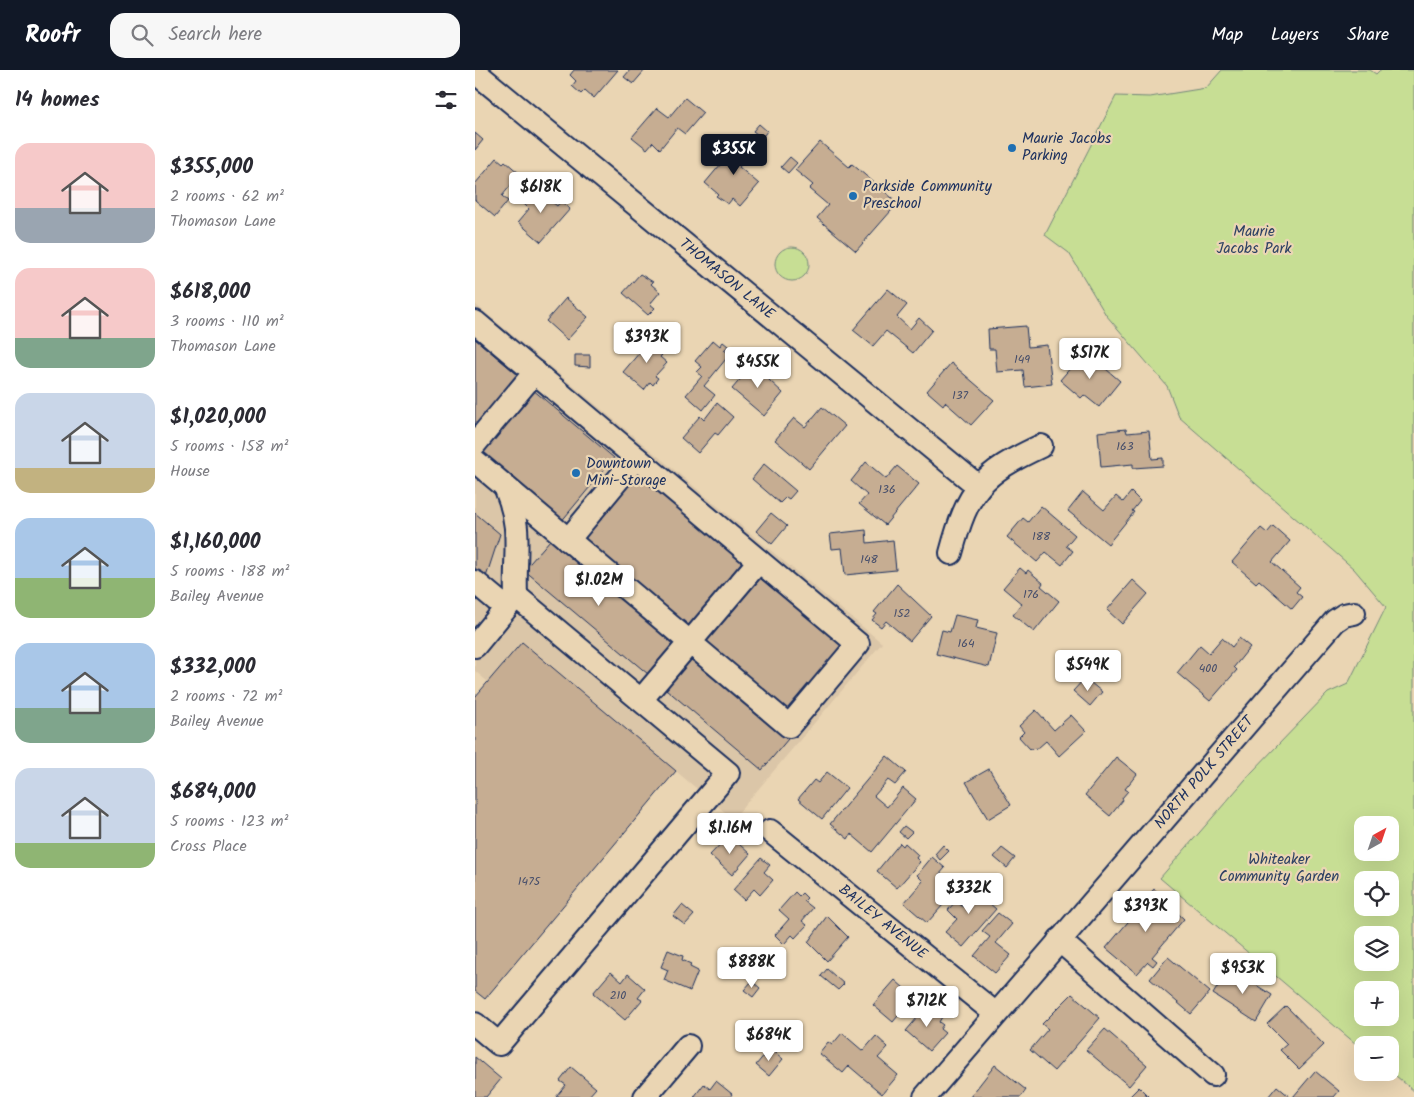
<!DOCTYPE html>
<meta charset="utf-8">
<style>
:root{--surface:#fff;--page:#f7f7f7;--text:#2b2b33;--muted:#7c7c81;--accent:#111827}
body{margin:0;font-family:Kalam,sans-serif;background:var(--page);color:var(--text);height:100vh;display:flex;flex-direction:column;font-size:19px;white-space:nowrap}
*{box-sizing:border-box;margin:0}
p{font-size:16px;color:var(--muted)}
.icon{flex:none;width:28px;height:28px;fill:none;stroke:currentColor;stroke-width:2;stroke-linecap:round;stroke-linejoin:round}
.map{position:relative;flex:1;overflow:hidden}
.drawer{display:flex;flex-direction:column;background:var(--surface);width:475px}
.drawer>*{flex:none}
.needle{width:32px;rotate:40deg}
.buttons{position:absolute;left:879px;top:746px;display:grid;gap:10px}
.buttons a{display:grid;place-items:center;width:45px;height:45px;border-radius:10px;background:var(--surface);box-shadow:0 5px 20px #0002;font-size:25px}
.price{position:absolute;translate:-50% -42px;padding:0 11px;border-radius:5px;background:#fff;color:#222;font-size:16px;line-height:32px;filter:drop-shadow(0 1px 2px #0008)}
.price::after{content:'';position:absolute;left:50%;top:30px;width:15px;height:11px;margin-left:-8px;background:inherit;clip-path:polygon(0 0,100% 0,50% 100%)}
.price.on{background:var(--accent);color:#fff}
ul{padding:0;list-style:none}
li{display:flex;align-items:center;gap:15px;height:125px;padding:0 15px}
li span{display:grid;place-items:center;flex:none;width:140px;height:100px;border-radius:15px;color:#555}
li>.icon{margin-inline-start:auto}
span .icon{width:60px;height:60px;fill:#fffc;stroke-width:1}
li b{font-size:21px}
h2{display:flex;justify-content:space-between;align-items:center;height:60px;padding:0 15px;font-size:21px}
header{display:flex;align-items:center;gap:30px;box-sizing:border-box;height:70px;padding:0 25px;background:var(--accent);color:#fff}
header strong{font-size:24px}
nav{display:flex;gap:28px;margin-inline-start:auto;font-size:18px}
.search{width:350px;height:45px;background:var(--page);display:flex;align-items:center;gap:12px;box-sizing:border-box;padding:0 18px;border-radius:15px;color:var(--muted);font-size:19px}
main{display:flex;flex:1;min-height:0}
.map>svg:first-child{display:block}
.built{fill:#dbc6a8}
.green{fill:#c7de94;stroke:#718679;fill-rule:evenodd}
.building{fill:#c6ad92;stroke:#1b2f5e}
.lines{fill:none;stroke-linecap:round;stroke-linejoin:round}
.minor-casing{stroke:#1b2f5e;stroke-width:26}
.minor{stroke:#ead5b3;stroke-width:22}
.poi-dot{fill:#1f6fb2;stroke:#ead5b3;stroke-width:2}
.labels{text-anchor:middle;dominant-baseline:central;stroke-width:4.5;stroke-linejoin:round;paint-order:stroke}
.number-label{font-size:12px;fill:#464e6b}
.poi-label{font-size:15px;fill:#1b2f5e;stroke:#ead5b3;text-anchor:start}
.park-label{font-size:15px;fill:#2c4063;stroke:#ead5b3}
.street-label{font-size:15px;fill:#1b2f5e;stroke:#ead5b3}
</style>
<header>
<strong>Roofr</strong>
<div class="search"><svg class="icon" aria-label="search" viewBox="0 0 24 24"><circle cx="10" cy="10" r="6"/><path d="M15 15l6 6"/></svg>Search here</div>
<nav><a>Map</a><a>Layers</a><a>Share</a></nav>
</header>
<main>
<section class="drawer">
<h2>14 homes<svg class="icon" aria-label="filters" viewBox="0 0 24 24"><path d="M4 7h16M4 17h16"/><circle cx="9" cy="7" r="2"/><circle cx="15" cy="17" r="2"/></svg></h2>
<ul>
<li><span style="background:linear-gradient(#f6c9c9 65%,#9aa5b1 0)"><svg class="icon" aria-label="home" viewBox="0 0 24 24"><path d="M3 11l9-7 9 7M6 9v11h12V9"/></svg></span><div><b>$355,000</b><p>2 rooms · 62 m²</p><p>Thomason Lane</p></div></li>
<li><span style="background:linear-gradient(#f6c9c9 70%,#7fa58c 0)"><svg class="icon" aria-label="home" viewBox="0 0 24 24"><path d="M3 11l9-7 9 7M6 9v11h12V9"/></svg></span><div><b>$618,000</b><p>3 rooms · 110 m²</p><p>Thomason Lane</p></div></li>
<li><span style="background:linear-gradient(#c9d6e8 75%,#c2b280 0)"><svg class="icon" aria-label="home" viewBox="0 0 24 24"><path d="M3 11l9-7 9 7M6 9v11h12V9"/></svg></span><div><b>$1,020,000</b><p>5 rooms · 158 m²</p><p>House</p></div></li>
<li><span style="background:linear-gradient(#a9c7e8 60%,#8fb573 0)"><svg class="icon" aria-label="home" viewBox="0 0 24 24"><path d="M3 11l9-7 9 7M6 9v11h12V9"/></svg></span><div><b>$1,160,000</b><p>5 rooms · 188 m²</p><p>Bailey Avenue</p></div></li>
<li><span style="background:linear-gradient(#a9c7e8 65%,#7fa58c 0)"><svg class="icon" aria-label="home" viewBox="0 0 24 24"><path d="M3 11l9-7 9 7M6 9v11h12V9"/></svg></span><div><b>$332,000</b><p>2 rooms · 72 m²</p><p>Bailey Avenue</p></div></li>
<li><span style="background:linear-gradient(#c9d6e8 75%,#8fb573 0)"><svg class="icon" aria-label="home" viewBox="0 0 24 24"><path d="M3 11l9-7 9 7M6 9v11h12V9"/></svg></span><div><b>$684,000</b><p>5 rooms · 123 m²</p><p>Cross Place</p></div></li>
</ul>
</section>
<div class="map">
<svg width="939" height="1027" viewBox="0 0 939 1027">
<rect width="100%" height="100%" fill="#ead5b3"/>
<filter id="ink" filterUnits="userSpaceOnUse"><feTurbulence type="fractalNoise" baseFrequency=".02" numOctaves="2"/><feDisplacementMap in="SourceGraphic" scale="10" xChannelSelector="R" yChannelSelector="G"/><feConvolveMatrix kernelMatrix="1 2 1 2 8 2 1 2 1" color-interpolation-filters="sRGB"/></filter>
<g filter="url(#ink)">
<polygon class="built" points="0,234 407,573 258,749 47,572 13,612 0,601"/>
<g class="green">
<path d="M747,0H895L901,4L905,0H939V1021L915,1001V975H888L887,979L685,808L777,702L853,623L873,614L911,537L879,499L704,347L692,316L631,245L594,183L570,165L641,26L675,27L731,18ZM888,755H915V782H888ZM888,810H915V838H888ZM888,865H915V892H888ZM888,920H915V948H888Z"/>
<circle cx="317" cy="194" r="17"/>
</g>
<g class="building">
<polygon points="99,0 143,0 119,28 110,20 106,24 97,16 101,11 95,5"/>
<polygon points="155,0 170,0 158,14 149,7"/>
<polygon points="210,28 228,43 210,64 202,58 185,79 178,72 172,79 157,67 182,38 194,47"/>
<polygon points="284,54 292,61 287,68 278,61"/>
<polygon points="0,63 8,70 0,80"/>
<polygon points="273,69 282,76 264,97 284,114 265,136 257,129 253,134 241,126 243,124 230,113 266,70 270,73"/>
<polygon points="345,72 374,97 377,94 423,133 381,181 342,148 353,135 334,119 338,115 320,100"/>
<polygon points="315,87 322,93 313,103 306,97"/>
<polygon points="22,88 28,93 30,91 45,104 27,126 33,131 20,147 0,130 0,114"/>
<polygon points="54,117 61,124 64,121 82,136 86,131 95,139 66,172 43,152 54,139 44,129"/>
<polygon points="165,204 178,212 176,214 185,222 175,234 180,238 173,245 148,223"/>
<polygon points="413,219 432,235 422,247 435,259 444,248 457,260 438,283 411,261 398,276 378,260"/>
<polygon points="91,228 113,247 92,270 71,251"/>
<polygon points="551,256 553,277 572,275 577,314 550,317 548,300 522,302 520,279 514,279 513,259"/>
<polygon points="182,262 190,269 178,283 180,284 182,281 187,285 185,287 192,293 180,306 183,308 178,315 175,312 169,320 148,302"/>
<polygon points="0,269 43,305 0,356"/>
<polygon points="238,270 245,276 248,272 253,276 249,280 255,284 229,316 240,325 228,340 211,325 227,306 222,302 227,297 220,291"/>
<polygon points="610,281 645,311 624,337 609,325 606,328 585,310"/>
<polygon points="100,285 115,285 115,297 100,296"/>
<polygon points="280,292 297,306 294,310 308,323 289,346 257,319"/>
<polygon points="476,293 519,330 496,355 470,332 468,335 452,321"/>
<polygon points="57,319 139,388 85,453 2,384"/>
<polygon points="242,333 258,347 243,365 240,363 223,383 206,368 225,346 229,350"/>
<polygon points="347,337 370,356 334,399 300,370 319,348 330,357"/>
<polygon points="651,359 652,363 674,361 677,389 688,388 688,396 658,398 658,394 626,397 623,362"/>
<polygon points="391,392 411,409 422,396 444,414 410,455 384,434 392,425 376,411"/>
<polygon points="289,394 321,421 314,429 311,427 305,433 277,409"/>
<polygon points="162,404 269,492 213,559 107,470"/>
<polygon points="608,422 629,440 641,426 648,432 656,422 665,431 657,441 659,442 633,474 593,441"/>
<polygon points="566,436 600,465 591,476 598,481 587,495 571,482 562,492 532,467 548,448 553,452"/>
<polygon points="0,443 25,464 11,507 0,498"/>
<polygon points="296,443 312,456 297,474 281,461"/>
<polygon points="798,456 815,471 797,492 825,517 821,522 827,527 817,539 784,510 781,513 757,492 786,458 792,463"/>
<polygon points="391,460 392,473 418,470 421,500 370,505 367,478 357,479 355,464"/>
<polygon points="75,470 199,573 173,604 49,500"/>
<polygon points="545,498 551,503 553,500 568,513 566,516 584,531 559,562 538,545 547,534 528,518"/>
<polygon points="284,507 367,576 312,641 230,572"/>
<polygon points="658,510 673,524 647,554 632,540"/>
<polygon points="422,514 456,546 435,571 411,551 406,557 397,550 402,544 399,542"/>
<polygon points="480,545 503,550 501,558 522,563 514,597 461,584 467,560 475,562"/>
<polygon points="747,568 757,577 764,568 775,577 759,597 762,600 735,631 702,603 725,575 734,583"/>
<polygon points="47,572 201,701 10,929 0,921 0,627"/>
<polygon points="216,588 313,669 287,700 191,619"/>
<polygon points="610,608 627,622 615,636 598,621"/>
<polygon points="561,640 579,660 596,645 611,661 584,686 571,671 563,678 555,679 544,667 549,662 544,656"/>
<polygon points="412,686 431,702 420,715 413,710 399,726 412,737 428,718 441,729 397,782 376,764 373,769 355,754"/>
<polygon points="641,687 662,704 650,719 653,721 647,728 648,730 635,746 610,725"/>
<polygon points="514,699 536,735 513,749 491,712"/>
<polygon points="352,702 372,718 347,749 323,729 339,710 343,713"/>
<polygon points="429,756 437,762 431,768 424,762"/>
<polygon points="254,765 275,784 257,805 235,785"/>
<polygon points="425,773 428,776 430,773 443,785 441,788 445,792 422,818 402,801"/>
<polygon points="468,775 474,781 465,790 460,784"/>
<polygon points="527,778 540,788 532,798 519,787"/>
<polygon points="457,787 470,798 464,805 473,813 467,819 476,826 452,853 429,833 448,811 442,805"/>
<polygon points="286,788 295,795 289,802 298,810 285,825 279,819 269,830 258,820"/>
<polygon points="492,814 521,839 488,877 470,862 482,849 473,840 481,831 488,837 489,836 480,828"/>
<polygon points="679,819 699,836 697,838 709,849 677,887 682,891 678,896 673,892 662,904 631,878 663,840 667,844 673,837 667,833"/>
<polygon points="320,822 324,826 327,823 332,828 329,831 338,838 327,851 332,855 320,868 317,865 309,874 300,865 314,849 304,840"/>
<polygon points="207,835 219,845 210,855 198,846"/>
<polygon points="523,843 537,854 521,873 536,885 520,903 499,886 515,867 507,861"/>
<polygon points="352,846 373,867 352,891 333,872"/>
<polygon points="193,880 208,886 207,890 216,894 215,897 223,901 215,921 189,910 193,900 186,897"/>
<polygon points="693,887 735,922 716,944 675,909"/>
<polygon points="754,898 797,925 781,952 738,924"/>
<polygon points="352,899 369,914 363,920 346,906"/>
<polygon points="136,902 147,912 153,904 170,919 163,928 167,930 150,950 118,923"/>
<polygon points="420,910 439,927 418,952 398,935"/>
<polygon points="277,911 285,918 278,927 269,920"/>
<polygon points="597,924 625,948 579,1001 555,980 573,959 567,954"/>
<polygon points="453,935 467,947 464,952 468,955 465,959 470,963 454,981 431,961"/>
<polygon points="811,936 849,975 824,999 805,980 812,974 792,954"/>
<polygon points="630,959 672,995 654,1016 611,980"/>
<polygon points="367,963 388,981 401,966 413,977 403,988 423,1005 407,1024 374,996 368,1003 344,983 353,972 357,975"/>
<polygon points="295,978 308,989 294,1006 281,995"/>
<polygon points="0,987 26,1009 11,1027 0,1027"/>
<polygon points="520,995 551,1020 546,1027 495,1027"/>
<polygon points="96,997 121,1018 113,1027 81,1027 91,1015 85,1011"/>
<polygon points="840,1001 864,1021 859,1027 818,1027"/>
<polygon points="241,1011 257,1024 255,1027 219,1027 229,1014 235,1019"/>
<polygon points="802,1016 815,1027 793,1027"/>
<polygon points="664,1017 674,1027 654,1027"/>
</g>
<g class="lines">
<defs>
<g id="minor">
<path id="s1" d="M0,2L503,416"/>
<polyline points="0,252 284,491"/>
<polyline points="0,374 60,302"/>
<polyline points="0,391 314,656 383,574 284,491 166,630"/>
<path d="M31,419C48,460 39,483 41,526"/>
<polyline points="93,470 161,388"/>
<path d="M476,483C493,419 506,404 566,376"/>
<polyline points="0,512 31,538"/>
<polyline points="0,576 41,526 253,703 24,974 0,954"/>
<path id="s2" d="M295,761L521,944"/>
<polyline points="584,870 738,1005"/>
<polyline points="170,1027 213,976"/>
<path id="s3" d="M450,1027L860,551L869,545L879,543"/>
</g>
</defs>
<use href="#minor" class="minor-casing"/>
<use href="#minor" class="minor"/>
</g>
</g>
<g class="poi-dot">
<circle cx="537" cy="78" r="5"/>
<circle cx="378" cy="126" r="5"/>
<circle cx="101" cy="403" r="5"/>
</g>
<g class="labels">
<g class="number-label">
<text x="547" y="289">149</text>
<text x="485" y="325">137</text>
<text x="650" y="376">163</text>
<text x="412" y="419">136</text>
<text x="566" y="466">188</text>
<text x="394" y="489">148</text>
<text x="556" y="524">176</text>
<text x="427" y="543">152</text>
<text x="491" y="573">164</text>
<text x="733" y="598">400</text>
<text x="54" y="811">1475</text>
<text x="143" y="925">210</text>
</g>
<g class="poi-label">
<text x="547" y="69">Maurie Jacobs<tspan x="547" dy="17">Parking</tspan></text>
<text x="388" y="117">Parkside Community<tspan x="388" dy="17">Preschool</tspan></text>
<text x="111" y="394">Downtown<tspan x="111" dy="17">Mini-Storage</tspan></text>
</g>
<g class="park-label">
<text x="779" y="162">Maurie<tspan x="779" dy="17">Jacobs Park</tspan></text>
<text x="804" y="790">Whiteaker<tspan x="804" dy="17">Community Garden</tspan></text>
</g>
<g class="street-label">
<text stroke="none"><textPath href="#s1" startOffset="326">THOMASON LANE</textPath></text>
<text stroke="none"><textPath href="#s3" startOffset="428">NORTH POLK STREET</textPath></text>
<text stroke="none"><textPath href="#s2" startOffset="145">BAILEY AVENUE</textPath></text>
</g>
</g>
</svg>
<div class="buttons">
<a><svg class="needle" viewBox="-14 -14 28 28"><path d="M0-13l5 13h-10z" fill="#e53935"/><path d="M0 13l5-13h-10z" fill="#7c7c81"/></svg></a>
<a><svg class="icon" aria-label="locate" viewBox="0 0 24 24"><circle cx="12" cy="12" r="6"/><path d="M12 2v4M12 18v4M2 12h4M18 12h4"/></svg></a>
<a><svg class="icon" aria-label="layers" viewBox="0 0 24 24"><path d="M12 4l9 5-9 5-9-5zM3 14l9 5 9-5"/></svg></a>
<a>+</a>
<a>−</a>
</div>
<b class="price on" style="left:259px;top:106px">$355K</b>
<b class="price" style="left:66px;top:144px">$618K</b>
<b class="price" style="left:172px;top:294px">$393K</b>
<b class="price" style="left:615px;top:310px">$517K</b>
<b class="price" style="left:283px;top:319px">$455K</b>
<b class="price" style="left:124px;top:537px">$1.02M</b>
<b class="price" style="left:613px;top:622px">$549K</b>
<b class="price" style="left:255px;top:785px">$1.16M</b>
<b class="price" style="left:494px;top:845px">$332K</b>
<b class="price" style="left:671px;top:863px">$393K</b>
<b class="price" style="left:277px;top:919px">$888K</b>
<b class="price" style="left:768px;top:925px">$953K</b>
<b class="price" style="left:452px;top:958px">$712K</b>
<b class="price" style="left:294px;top:992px">$684K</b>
</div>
</main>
